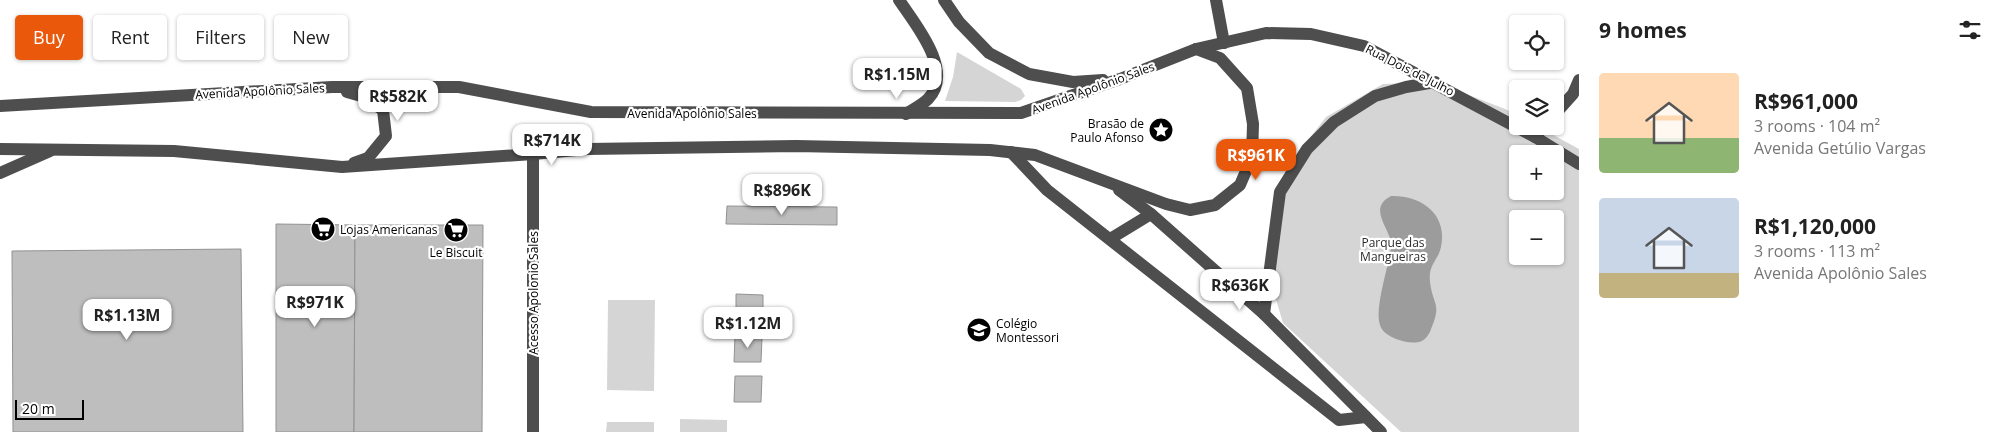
<!DOCTYPE html>
<meta charset="utf-8">
<style>
:root{--surface:#fff;--page:#f2f2f2;--text:#222;--muted:#767676;--accent:#ea580c}
body{margin:0;font-family:"Open Sans",sans-serif;background:var(--page);color:var(--text);height:100vh;display:flex;flex-direction:column;font-size:19px;white-space:nowrap}
*{box-sizing:border-box;margin:0}
p{font-size:16px;color:var(--muted)}
.icon{flex:none;width:28px;height:28px;fill:none;stroke:currentColor;stroke-width:2;stroke-linecap:round;stroke-linejoin:round}
.map{position:relative;flex:1;overflow:hidden}
.drawer{display:flex;flex-direction:column;background:var(--surface);width:425px}
.drawer>*{flex:none}
.top-card{position:absolute;left:15px;top:15px;width:475px;height:45px;display:flex;gap:10px}
.tools{position:absolute;left:1509px;top:15px;display:grid;gap:10px}
.tools a{display:grid;place-items:center;width:55px;height:55px;border-radius:5px;background:var(--surface);box-shadow:0 1px 4px #0004;font-size:25px}
.scale{position:absolute;left:15px;bottom:12px;width:69px;box-sizing:border-box;padding-left:5px;border:2px solid #000;border-top:0;font-size:14px;line-height:18px;white-space:nowrap;color:#000;-webkit-text-stroke:4px #fff;paint-order:stroke}
.price{position:absolute;translate:-50% -42px;padding:0 11px;border-radius:10px;background:#fff;color:#222;font-size:16px;line-height:32px;filter:drop-shadow(0 1px 2px #0008)}
.price::after{content:'';position:absolute;left:50%;top:30px;width:15px;height:11px;margin-left:-8px;background:inherit;clip-path:polygon(0 0,100% 0,50% 100%)}
.price.selected{background:var(--accent);color:#fff}
ul{padding:0;list-style:none}
li{display:flex;align-items:center;gap:15px;height:125px;padding:0 20px}
li span{display:grid;place-items:center;flex:none;width:140px;height:100px;border-radius:5px;color:#555}
li>.icon{margin-inline-start:auto}
span .icon{width:60px;height:60px;fill:#fffc;stroke-width:1}
li b{font-size:21px}
h2{display:flex;justify-content:space-between;align-items:center;height:60px;padding:0 20px;font-size:21px}
.tag{padding:0 18px;border-radius:5px;background:var(--surface);box-shadow:0 1px 4px #0004;font-size:18px;line-height:45px}
.tag.selected{background:var(--accent);color:#fff}
main{display:flex;flex:1;min-height:0}
.map>svg:first-child{display:block}
.green{fill:#d5d5d5;fill-rule:evenodd}
.water{fill:#9c9c9c}
.building{fill:#bebebe;stroke:#929292}
.lines{fill:none;stroke-linecap:round;stroke-linejoin:round}
.minor{stroke:#4e4e4e;stroke-width:12}
.labels{text-anchor:middle;dominant-baseline:central;stroke-width:4.5;stroke-linejoin:round;paint-order:stroke}
.street-label{font-size:12px;fill:#000;stroke:#fff}
.poi-label{font-size:12px;fill:#000;stroke:#fff;text-anchor:start}
.park-label{font-size:12px;fill:#2c2c2c;stroke:#fff}
</style>
<main>
<div class="map">
<svg width="1579" height="432" viewBox="0 0 1579 432">
<rect width="100%" height="100%" fill="#fff"/>
<g class="green">
<polygon points="957,52 1021,89 1025,96 1021,100 1015,102 945,101 953,77"/>
<path d="M1435,82L1505,109L1517,115L1518,126H1537L1579,149V432H1401L1283,323L1275,296L1267,257L1296,156L1326,117L1383,84ZM1518,154H1555V191H1518ZM1518,219H1555V256H1518Z"/>
<polygon points="608,300 655,300 654,391 607,390"/>
<polygon points="680,419 727,420 727,432 680,432"/>
<polygon points="607,422 654,422 654,432 606,432"/>
</g>
<path class="water" d="M1391,196C1421,195 1448,214 1441,247C1438,261 1428,264 1430,282C1433,306 1442,303 1431,329C1430,333 1426,339 1422,341C1414,344 1404,342 1396,339C1389,336 1382,332 1380,325C1374,307 1389,267 1391,246C1392,229 1366,209 1391,196Z"/>
<g class="building">
<polygon points="727,206 837,207 837,225 726,224"/>
<polygon points="276,224 355,225 354,432 276,432"/>
<polygon points="355,225 483,225 482,432 354,432"/>
<polygon points="241,249 243,432 13,432 12,251"/>
<polygon points="736,294 763,295 763,321 736,320"/>
<polygon points="735,336 762,337 761,362 734,362"/>
<polygon points="735,376 762,376 761,402 734,402"/>
</g>
<g class="lines">
<g class="minor">
<path d="M899,0C915,24 955,71 928,99C922,105 912,110 906,114"/>
<polyline points="944,0 959,22 989,53 1029,74 1073,82 1103,80"/>
<polyline points="1216,0 1224,43"/>
<polyline points="347,92 361,96 383,110 386,136 368,158 354,163"/>
<polyline points="0,106 332,87 459,87 591,112 1021,113 1120,79 1196,49 1266,33 1311,34 1364,46 1535,137 1579,164"/>
<polyline points="1555,114 1573,94 1579,80"/>
<polyline points="1535,137 1544,126"/>
<polyline points="0,149 174,151 342,167 533,154 587,149 796,146 990,150 1035,155 1166,204 1190,210 1215,205 1240,185 1252,157 1253,124 1247,88 1220,58 1196,49"/>
<polyline points="1011,152 1047,190 1339,420 1366,417"/>
<polyline points="533,154 533,432"/>
<polyline points="0,173 50,151"/>
<polyline points="1119,190 1151,214 1264,314 1381,432"/>
<polyline points="1110,239 1151,214"/>
<polyline points="1264,314 1280,192 1307,149 1334,122 1375,96 1406,87 1435,82"/>
</g>
</g>
<defs>
<symbol id="sight-disc" viewBox="-11 -11 22 22"><circle r="9.5" fill="#000" stroke="#fff"/><path d="M0-6L1.8-2.2L6-1.7L2.9 1.2L3.7 5.4L0 3.3L-3.7 5.4L-2.9 1.2L-6-1.7L-1.8-2.2Z" fill="#fff"/></symbol>
<symbol id="supermarket-disc" viewBox="-11 -11 22 22"><circle r="9.5" fill="#000" stroke="#fff"/><path d="M-6-5.5h2.5l.6 2H6L4.5 2H-2.5L-4.4-4H-6ZM-1.5 3.2a1.3 1.3 0 1 0 .1 0ZM3 3.2a1.3 1.3 0 1 0 .1 0Z" fill="#fff"/></symbol>
<symbol id="school-disc" viewBox="-11 -11 22 22"><circle r="9.5" fill="#000" stroke="#fff"/><path d="M0-5L7-2L0 1L-7-2ZM-4 1L0 2.5L4 1V4Q0 6-4 4Z" fill="#fff"/></symbol>
</defs>
<g fill-rule="evenodd">
<use href="#sight-disc" x="1147" y="116" width="28" height="28"/>
<use href="#supermarket-disc" x="309" y="215" width="28" height="28"/>
<use href="#supermarket-disc" x="442" y="216" width="28" height="28"/>
<use href="#school-disc" x="965" y="316" width="28" height="28"/>
</g>
<g class="labels">
<g class="street-label">
<text transform="translate(1410 70) rotate(27)">Rua Dois de Julho</text>
<text transform="translate(1093 88) rotate(-20)">Avenida Apolônio Sales</text>
<text transform="translate(260 91) rotate(-3)">Avenida Apolônio Sales</text>
<text x="692" y="113">Avenida Apolônio Sales</text>
<text transform="translate(533 293) rotate(-90)">Acesso Apolonio Sales</text>
</g>
<g class="poi-label">
<text x="1144" y="123" text-anchor="end">Brasão de<tspan x="1144" dy="14">Paulo Afonso</tspan></text>
<text x="340" y="229">Lojas Americanas</text>
<text x="456" y="252" text-anchor="middle">Le Biscuit</text>
<text x="996" y="323">Colégio<tspan x="996" dy="14">Montessori</tspan></text>
</g>
<g class="park-label">
<text x="1393" y="242">Parque das<tspan x="1393" dy="14">Mangueiras</tspan></text>
</g>
</g>
</svg>
<div class="tools">
<a><svg class="icon" aria-label="locate" viewBox="0 0 24 24"><circle cx="12" cy="12" r="6"/><path d="M12 2v4M12 18v4M2 12h4M18 12h4"/></svg></a>
<a><svg class="icon" aria-label="layers" viewBox="0 0 24 24"><path d="M12 4l9 5-9 5-9-5zM3 14l9 5 9-5"/></svg></a>
<a>+</a>
<a>−</a>
</div>
<div class="scale">20 m</div>
<b class="price" style="left:897px;top:100px">R$1.15M</b>
<b class="price" style="left:398px;top:122px">R$582K</b>
<b class="price" style="left:552px;top:166px">R$714K</b>
<b class="price selected" style="left:1256px;top:181px">R$961K</b>
<b class="price" style="left:782px;top:216px">R$896K</b>
<b class="price" style="left:1240px;top:311px">R$636K</b>
<b class="price" style="left:315px;top:328px">R$971K</b>
<b class="price" style="left:127px;top:341px">R$1.13M</b>
<b class="price" style="left:748px;top:349px">R$1.12M</b>
<div class="top-card">
<a class="tag selected">Buy</a>
<a class="tag">Rent</a>
<a class="tag">Filters</a>
<a class="tag">New</a>
</div>
</div>
<section class="drawer">
<h2>9 homes<svg class="icon" aria-label="filters" viewBox="0 0 24 24"><path d="M4 7h16M4 17h16"/><circle cx="9" cy="7" r="2"/><circle cx="15" cy="17" r="2"/></svg></h2>
<ul>
<li><span style="background:linear-gradient(#ffd9b3 65%,#8fb573 0)"><svg class="icon" aria-label="home" viewBox="0 0 24 24"><path d="M3 11l9-7 9 7M6 9v11h12V9"/></svg></span><div><b>R$961,000</b><p>3 rooms · 104 m²</p><p>Avenida Getúlio Vargas</p></div></li>
<li><span style="background:linear-gradient(#c9d6e8 75%,#c2b280 0)"><svg class="icon" aria-label="home" viewBox="0 0 24 24"><path d="M3 11l9-7 9 7M6 9v11h12V9"/></svg></span><div><b>R$1,120,000</b><p>3 rooms · 113 m²</p><p>Avenida Apolônio Sales</p></div></li>
</ul>
</section>
</main>
